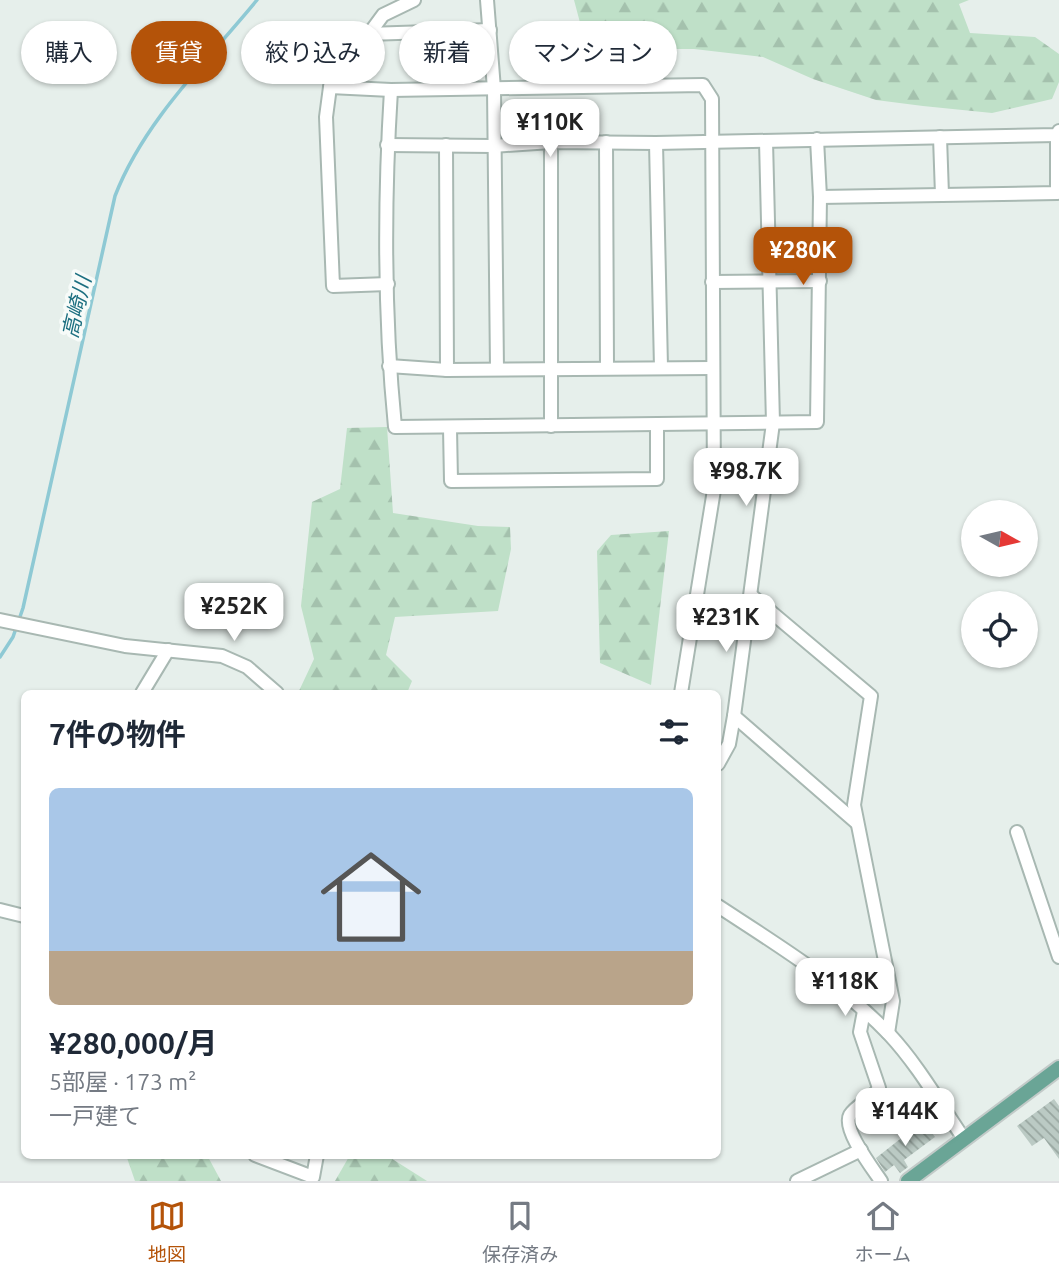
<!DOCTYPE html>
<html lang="ja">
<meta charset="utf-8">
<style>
:root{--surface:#fff;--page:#f2f2f3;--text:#1f2937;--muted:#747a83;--line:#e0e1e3;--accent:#b45309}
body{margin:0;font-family:Ubuntu,"Noto Sans JP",sans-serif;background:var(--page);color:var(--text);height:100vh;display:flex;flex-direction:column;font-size:26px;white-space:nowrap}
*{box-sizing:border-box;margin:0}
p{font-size:23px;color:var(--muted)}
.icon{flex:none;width:38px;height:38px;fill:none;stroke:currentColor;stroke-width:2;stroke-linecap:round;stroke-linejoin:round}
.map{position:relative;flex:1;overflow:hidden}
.side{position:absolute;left:21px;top:690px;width:700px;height:469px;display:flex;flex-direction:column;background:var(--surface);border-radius:10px;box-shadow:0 2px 5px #0004}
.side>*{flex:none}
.banner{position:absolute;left:21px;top:21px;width:700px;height:63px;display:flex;gap:14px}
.needle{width:46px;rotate:98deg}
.buttons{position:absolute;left:961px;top:500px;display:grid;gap:14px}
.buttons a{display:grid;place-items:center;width:77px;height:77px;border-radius:50%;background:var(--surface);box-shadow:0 2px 5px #0004;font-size:35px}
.price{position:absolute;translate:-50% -60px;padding:0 16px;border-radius:14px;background:#fff;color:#222;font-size:23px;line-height:46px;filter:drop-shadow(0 2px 4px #0008)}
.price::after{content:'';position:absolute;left:50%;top:42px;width:21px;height:16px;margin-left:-10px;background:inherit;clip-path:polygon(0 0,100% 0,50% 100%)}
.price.current{background:var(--accent);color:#fff}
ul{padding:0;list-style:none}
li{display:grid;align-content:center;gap:14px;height:371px;padding:0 28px}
li span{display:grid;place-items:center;height:217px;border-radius:10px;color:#555}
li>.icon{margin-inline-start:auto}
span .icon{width:126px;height:126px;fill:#fffc;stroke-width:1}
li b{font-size:30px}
h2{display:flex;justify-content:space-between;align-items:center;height:84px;padding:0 28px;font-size:30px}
.pill{padding:0 24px;border-radius:32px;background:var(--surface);box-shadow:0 2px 5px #0004;font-size:24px;line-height:63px}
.pill.current{background:var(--accent);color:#fff}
.tab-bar{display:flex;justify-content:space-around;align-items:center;height:98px;border-top:2px solid var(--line);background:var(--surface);font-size:19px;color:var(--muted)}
.tab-bar a{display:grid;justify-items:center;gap:4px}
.tab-bar .current{color:var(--accent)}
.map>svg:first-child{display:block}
.forest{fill:url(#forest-firs)}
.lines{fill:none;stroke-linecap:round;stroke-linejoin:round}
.stream{stroke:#8ec9d4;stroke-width:3.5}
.building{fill:url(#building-back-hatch)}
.minor-casing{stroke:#a8b8b2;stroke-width:16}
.major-casing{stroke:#c2cac8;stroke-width:18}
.minor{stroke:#fff;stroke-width:12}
.major{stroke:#6aa596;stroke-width:14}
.labels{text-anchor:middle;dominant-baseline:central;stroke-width:7;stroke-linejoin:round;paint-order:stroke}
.water-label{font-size:21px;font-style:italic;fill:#1c6f80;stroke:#f7fbf9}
</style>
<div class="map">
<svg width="1059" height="1181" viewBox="0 0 1059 1181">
<defs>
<pattern id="forest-firs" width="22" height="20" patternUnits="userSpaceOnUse" patternTransform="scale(1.75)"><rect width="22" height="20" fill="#bfe0c8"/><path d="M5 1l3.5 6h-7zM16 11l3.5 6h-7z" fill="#a4c1ad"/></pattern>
<pattern id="building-back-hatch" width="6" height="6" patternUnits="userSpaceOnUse" patternTransform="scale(1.75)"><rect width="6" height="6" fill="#bbcac4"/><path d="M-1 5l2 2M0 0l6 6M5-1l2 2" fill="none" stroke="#98a6a0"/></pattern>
</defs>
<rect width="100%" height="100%" fill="#e6efeb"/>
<g class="forest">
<polygon points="574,0 969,0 959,4 970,33 1035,37 1059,54 1059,82 1052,99 992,113 923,106 876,100 813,79 763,57 694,49 587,49"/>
<polygon points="387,427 393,513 478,526 510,527 511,549 498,611 395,617 386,655 412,681 407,693 298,693 314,659 301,606 312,502 340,489 347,428"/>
<polygon points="669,531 651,685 600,663 597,551 611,535"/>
<polygon points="126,1155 207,1155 221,1181 135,1181"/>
<polygon points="350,1155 386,1155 427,1181 335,1181"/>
</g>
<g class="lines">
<path class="stream" d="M0,657L13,637L23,608L115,196C144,121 207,61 257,0"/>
</g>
<g class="building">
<polygon points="1054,1099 1059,1106 1059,1159 1044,1138 1032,1146 1017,1126"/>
<polygon points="923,1121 935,1137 904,1160 908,1167 900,1173 894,1165 885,1172 876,1158"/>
</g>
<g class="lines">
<defs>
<g id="minor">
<polyline points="487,0 494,89 497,369"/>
<polyline points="367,34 490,30"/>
<polyline points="330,87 391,90 703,85 712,99 714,490 681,693"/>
<path d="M391,90C384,202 384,316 395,427L817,422L820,197L817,139"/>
<polyline points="940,137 942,195"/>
<polyline points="551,142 551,426"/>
<polyline points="606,142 607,367"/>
<polyline points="656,143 661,367"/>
<polyline points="387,145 493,146 551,142 656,143 1057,135 1059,131"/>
<polyline points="446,145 447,370"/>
<polyline points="820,197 1057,193 1057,135"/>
<polyline points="712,282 820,281"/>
<polyline points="388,284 333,286 326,117 330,87 383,15 414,0"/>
<polyline points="389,366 447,370 712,368"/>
<polyline points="450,428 451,481 657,479 657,425"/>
<polyline points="752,596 871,696 854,805 893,1001 888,1033"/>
<polyline points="0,620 125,646 222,656 247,667 277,693"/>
<polyline points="142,693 168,650"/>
<polyline points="734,716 857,823"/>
<polyline points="718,764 729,744 734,716 773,423 766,141"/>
<polyline points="1017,832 1059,957"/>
<path d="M718,906C776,944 840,983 889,1034C918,1065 940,1104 964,1139"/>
<polyline points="0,910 24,916"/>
<path d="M864,1011L860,1032L879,1088C872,1100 857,1104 850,1115C842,1129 873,1169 881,1181"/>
<polyline points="255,1155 313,1177 317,1155"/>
<polyline points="797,1181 861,1150"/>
</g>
<polyline id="major" points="908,1181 1059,1068"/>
</defs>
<use href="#minor" class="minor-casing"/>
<use href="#major" class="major-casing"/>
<use href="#minor" class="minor"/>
<use href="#major" class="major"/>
</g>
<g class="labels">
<g class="water-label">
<text transform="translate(76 307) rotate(-77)">高崎川</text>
</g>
</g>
</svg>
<div class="buttons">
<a><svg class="needle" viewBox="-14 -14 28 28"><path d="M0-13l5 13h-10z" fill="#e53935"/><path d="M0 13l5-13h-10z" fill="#747a83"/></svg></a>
<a><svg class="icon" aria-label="locate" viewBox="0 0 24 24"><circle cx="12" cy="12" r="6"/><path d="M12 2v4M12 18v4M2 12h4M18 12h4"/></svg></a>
</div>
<b class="price" style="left:550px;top:159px">¥110K</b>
<b class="price current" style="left:803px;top:287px">¥280K</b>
<b class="price" style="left:746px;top:508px">¥98.7K</b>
<b class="price" style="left:234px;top:643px">¥252K</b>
<b class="price" style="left:726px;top:654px">¥231K</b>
<b class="price" style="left:845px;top:1018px">¥118K</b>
<b class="price" style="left:905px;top:1148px">¥144K</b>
<div class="banner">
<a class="pill">購入</a>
<a class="pill current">賃貸</a>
<a class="pill">絞り込み</a>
<a class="pill">新着</a>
<a class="pill">マンション</a>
</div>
<section class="side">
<h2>7件の物件<svg class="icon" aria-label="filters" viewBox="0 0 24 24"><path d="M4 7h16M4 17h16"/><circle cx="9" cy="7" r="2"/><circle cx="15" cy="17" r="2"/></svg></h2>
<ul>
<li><span style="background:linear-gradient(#a9c7e8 75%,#b9a48a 0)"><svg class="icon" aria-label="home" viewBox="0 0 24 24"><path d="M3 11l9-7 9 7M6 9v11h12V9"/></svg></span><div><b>¥280,000/月</b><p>5部屋 · 173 m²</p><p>一戸建て</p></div></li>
</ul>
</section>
</div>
<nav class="tab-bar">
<a class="current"><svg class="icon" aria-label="map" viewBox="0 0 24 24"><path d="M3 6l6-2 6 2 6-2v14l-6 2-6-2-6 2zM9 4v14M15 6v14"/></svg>地図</a>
<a><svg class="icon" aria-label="saved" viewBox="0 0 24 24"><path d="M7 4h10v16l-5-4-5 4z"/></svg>保存済み</a>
<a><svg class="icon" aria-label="home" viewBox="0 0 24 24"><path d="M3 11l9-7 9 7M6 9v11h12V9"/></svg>ホーム</a>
</nav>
